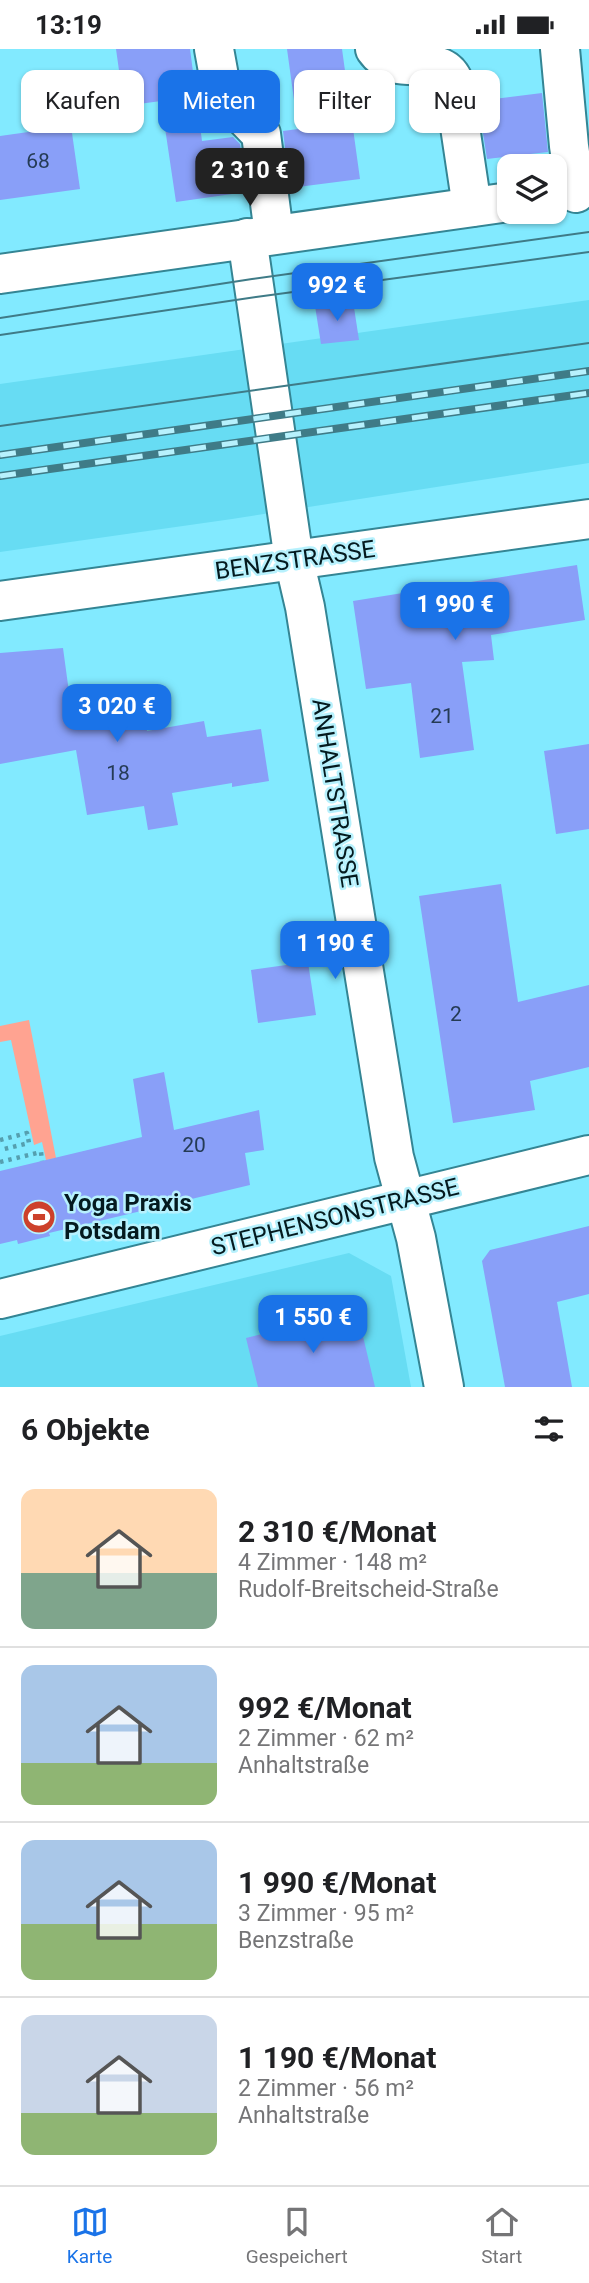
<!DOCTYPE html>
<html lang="de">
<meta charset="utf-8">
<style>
:root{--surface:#fff;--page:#f6f6f6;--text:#202124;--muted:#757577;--line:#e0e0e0;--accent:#1a73e8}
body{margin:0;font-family:Roboto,sans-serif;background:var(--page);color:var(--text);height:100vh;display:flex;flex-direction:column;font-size:26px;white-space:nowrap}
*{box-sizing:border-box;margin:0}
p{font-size:23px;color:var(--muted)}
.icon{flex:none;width:38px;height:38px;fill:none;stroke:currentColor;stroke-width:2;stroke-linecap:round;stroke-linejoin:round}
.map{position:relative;height:1338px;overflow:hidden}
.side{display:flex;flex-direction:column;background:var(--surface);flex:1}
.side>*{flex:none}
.hud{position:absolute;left:21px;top:21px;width:548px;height:63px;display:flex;gap:14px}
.controls{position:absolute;left:497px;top:105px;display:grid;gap:14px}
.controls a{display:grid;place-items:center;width:70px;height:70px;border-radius:14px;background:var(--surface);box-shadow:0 2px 5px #0004;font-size:35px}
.price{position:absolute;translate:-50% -60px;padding:0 16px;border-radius:14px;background:var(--accent);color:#fff;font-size:23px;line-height:46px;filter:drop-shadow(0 2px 4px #0008)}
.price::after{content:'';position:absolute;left:50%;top:42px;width:21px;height:16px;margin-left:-10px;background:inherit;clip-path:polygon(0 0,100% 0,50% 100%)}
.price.active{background:#222;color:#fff}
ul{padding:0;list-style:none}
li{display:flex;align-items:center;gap:21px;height:175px;padding:0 21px}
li+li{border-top:2px solid var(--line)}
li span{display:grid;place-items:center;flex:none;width:196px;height:140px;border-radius:14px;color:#555}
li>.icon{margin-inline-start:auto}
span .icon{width:84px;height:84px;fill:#fffc;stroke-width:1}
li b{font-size:30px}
h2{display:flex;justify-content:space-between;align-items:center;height:84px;padding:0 21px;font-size:30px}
.pill{padding:0 24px;border-radius:14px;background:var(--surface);box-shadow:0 2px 5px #0004;font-size:24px;line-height:63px}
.pill.active{background:var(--accent);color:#fff}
.status{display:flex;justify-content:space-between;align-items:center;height:49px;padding:0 35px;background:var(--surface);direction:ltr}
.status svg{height:19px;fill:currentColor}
.dock{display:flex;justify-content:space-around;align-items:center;height:98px;border-top:2px solid var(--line);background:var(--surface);font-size:19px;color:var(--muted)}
.dock a{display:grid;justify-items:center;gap:4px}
.dock .active{color:var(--accent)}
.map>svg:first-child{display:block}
.built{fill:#67dcf3}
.green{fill:#ffa391}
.building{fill:#899ff8}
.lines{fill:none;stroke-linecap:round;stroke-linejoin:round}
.minor-casing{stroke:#348594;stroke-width:42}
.path{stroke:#559faf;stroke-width:4.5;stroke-dasharray:3.5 5;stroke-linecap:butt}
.minor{stroke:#fff;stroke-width:38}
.tram{stroke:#3f7b87;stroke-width:2}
.rail-casing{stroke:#3f7b87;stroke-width:8}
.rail{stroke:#b7f1fd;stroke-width:5;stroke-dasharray:16;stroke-linecap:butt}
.labels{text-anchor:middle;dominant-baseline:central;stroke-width:5;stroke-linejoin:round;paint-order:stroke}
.number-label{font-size:21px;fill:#253b55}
.street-label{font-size:24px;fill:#041a1f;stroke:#b7f1fd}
.poi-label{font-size:24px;font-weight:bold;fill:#041a1f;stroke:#b7f1fd;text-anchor:start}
</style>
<div class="status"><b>13:19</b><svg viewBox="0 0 49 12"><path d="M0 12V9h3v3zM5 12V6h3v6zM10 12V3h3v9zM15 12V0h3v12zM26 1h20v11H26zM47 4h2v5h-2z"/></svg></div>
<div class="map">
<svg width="589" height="1338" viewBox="0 0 589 1338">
<rect width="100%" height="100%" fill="#82eaff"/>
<g class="built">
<polygon points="589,251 589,414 232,470 0,503 0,335"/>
<polygon points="349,1204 391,1227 411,1338 0,1338 0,1287"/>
</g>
<polygon class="green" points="29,971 56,1109 46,1111 42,1093 34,1096 11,991 0,993 0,977"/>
<g class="building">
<polygon points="116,0 190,0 202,92 233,88 240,95 246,143 176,153 161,52 124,57"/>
<polygon points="287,0 342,0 360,130 290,139 283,82 298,80"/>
<polygon points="542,44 548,103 487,110 478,52"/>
<polygon points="71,77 80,140 0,151 0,87"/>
<polygon points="353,252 359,291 321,295 315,257"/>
<polygon points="577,516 585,571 491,586 494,611 462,613 474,701 420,709 411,634 366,640 353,552"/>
<polygon points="63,599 74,680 145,667 147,682 204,672 207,688 261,680 269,732 232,738 232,734 172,744 178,776 148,781 144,757 87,766 76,701 0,715 0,604"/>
<polygon points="589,695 589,780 556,785 544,702"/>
<polygon points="501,835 518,953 589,936 589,1018 530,1032 535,1061 453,1074 419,847"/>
<polygon points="308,913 316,966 258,974 251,921"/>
<polygon points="164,1023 174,1081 259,1061 264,1101 245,1104 250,1136 49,1184 50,1187 18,1195 17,1191 0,1195 0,1122 142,1088 133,1030"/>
<polygon points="589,1177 589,1245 557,1253 572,1338 505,1338 482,1212 490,1201"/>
<polygon points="357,1262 375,1338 258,1338 246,1289"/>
</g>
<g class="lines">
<defs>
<g id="minor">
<polyline points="214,0 220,33 230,53 261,85 274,185"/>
<path d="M375,0C398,33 438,0 453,31L472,158"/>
<polyline points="560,0 569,97 576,144"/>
<polyline points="247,189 294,511 305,558 394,1108 416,1189 444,1338"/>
<polyline points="0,225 509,153"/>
<polyline points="0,552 589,470"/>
<polyline points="0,1250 589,1106"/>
</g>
</defs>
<use href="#minor" class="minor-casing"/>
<g class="path">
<polyline points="0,1091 27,1084 29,1094 0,1101"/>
<polyline points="0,1113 41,1103 42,1112"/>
</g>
<use href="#minor" class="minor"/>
<g class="tram">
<polyline points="0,269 252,230 589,183"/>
<polyline points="0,286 256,248 589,203"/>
<polyline points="0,377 589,294"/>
</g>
<defs>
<g id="rail">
<polyline points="0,406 589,322"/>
<polyline points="0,427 589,344"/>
</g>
</defs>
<use href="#rail" class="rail-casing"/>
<use href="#rail" class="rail"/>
</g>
<defs>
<symbol id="stadium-disc" viewBox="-11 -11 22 22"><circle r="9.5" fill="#cd412b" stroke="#b7f1fd"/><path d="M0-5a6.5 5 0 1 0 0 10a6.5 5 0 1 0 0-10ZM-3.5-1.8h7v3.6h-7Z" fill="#fff"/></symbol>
</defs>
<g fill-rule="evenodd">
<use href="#stadium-disc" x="20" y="1149" width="38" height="38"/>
</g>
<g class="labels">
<g class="number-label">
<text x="38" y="112">68</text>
<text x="442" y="667">21</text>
<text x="118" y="724">18</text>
<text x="456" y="965">2</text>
<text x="194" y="1096">20</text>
</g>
<g class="street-label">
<text transform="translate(295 511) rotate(-8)">BENZSTRASSE</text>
<text transform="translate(335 744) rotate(81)">ANHALTSTRASSE</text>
<text transform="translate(335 1168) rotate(-14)">STEPHENSONSTRASSE</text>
</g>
<g class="poi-label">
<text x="64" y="1154">Yoga Praxis<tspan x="64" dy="28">Potsdam</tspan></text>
</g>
</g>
</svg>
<div class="controls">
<a><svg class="icon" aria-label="layers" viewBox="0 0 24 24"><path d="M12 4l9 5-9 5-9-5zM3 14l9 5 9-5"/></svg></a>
</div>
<b class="price active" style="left:250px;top:159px">2 310 €</b>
<b class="price" style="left:337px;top:274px">992 €</b>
<b class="price" style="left:455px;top:593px">1 990 €</b>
<b class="price" style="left:117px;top:695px">3 020 €</b>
<b class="price" style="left:335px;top:932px">1 190 €</b>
<b class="price" style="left:313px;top:1306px">1 550 €</b>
<div class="hud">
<a class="pill">Kaufen</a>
<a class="pill active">Mieten</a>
<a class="pill">Filter</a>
<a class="pill">Neu</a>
</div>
</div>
<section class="side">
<h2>6 Objekte<svg class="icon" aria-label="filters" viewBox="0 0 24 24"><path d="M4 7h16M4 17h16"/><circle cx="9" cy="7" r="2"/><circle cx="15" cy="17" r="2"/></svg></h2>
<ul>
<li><span style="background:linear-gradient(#ffd9b3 60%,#7fa58c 0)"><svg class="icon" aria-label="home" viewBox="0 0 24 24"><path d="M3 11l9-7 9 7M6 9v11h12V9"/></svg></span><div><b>2 310 €/Monat</b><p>4 Zimmer · 148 m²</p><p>Rudolf-Breitscheid-Straße</p></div></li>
<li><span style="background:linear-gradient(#a9c7e8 70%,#8fb573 0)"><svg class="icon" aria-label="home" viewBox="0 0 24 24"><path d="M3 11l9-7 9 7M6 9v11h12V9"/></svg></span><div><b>992 €/Monat</b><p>2 Zimmer · 62 m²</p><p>Anhaltstraße</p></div></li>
<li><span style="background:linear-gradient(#a9c7e8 60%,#8fb573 0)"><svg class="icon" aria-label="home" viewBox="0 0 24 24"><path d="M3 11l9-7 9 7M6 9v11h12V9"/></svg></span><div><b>1 990 €/Monat</b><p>3 Zimmer · 95 m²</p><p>Benzstraße</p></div></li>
<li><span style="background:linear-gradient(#c9d6e8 70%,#8fb573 0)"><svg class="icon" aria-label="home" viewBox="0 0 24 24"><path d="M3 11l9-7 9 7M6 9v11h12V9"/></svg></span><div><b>1 190 €/Monat</b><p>2 Zimmer · 56 m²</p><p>Anhaltstraße</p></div></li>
</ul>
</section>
<nav class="dock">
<a class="active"><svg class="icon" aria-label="map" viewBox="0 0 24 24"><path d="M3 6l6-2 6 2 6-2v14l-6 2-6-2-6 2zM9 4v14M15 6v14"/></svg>Karte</a>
<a><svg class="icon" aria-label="saved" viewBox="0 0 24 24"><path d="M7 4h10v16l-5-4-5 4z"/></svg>Gespeichert</a>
<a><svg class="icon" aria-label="home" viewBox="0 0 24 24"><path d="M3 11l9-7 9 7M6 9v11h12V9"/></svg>Start</a>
</nav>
